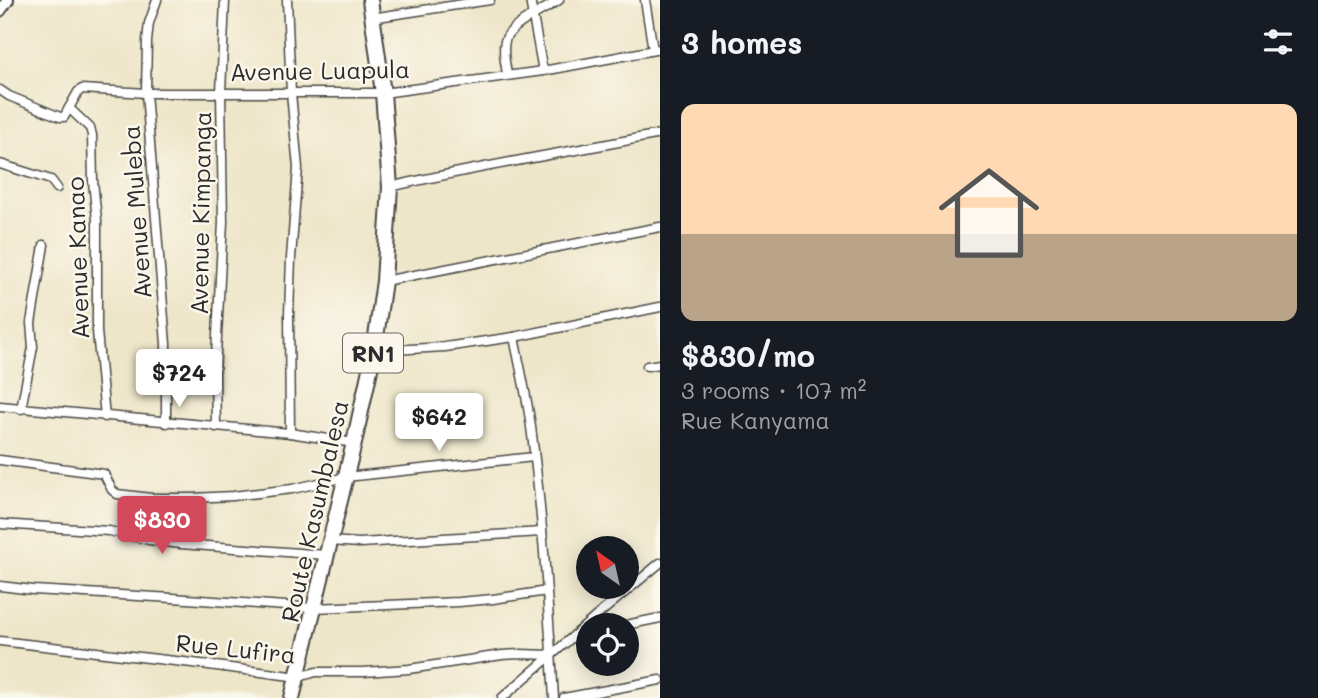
<!DOCTYPE html>
<meta charset="utf-8">
<style>
:root{--surface:#171b24;--page:#20242c;--text:#f1f3f6;--muted:#9ea1a6;--accent:#d1495b}
body{margin:0;font-family:Mali,sans-serif;background:var(--page);color:var(--text);height:100vh;display:flex;flex-direction:column;font-size:26px;white-space:nowrap}
*{box-sizing:border-box;margin:0}
p{font-size:23px;color:var(--muted)}
.icon{flex:none;width:38px;height:38px;fill:none;stroke:currentColor;stroke-width:2;stroke-linecap:round;stroke-linejoin:round}
.map{position:relative;flex:1;overflow:hidden}
.panel{display:flex;flex-direction:column;background:var(--surface);width:658px}
.panel>*{flex:none}
.needle{width:46px;rotate:326deg}
.fabs{position:absolute;left:576px;top:536px;display:grid;gap:14px}
.fabs a{display:grid;place-items:center;width:63px;height:63px;border-radius:50%;background:var(--surface);box-shadow:0 4px 18px #0003;font-size:35px}
.price{position:absolute;translate:-50% -60px;padding:0 16px;border-radius:7px;background:#fff;color:#222;font-size:23px;line-height:46px;filter:drop-shadow(0 2px 4px #0008)}
.price::after{content:'';position:absolute;left:50%;top:42px;width:21px;height:16px;margin-left:-10px;background:inherit;clip-path:polygon(0 0,100% 0,50% 100%)}
.price.on{background:var(--accent);color:#fff}
ul{padding:0;list-style:none}
li{display:grid;align-content:center;gap:14px;height:371px;padding:0 21px}
li span{display:grid;place-items:center;height:217px;border-radius:14px;color:#555}
li>.icon{margin-inline-start:auto}
span .icon{width:126px;height:126px;fill:#fffc;stroke-width:1}
li b{font-size:30px}
h2{display:flex;justify-content:space-between;align-items:center;height:84px;padding:0 21px;font-size:30px}
main{display:flex;flex:1;min-height:0}
.map>svg:first-child{display:block}
.lines{fill:none;stroke-linecap:round;stroke-linejoin:round}
.street-casing{stroke:#484743;stroke-width:11}
.secondary-casing{stroke:#484743;stroke-width:14}
.highway-casing{stroke:#484743;stroke-width:18}
.street{stroke:#fff;stroke-width:8}
.secondary{stroke:#fff;stroke-width:10}
.highway{stroke:#fff;stroke-width:14}
.labels{text-anchor:middle;dominant-baseline:central;stroke-width:5;stroke-linejoin:round;paint-order:stroke}
.shield{fill:#fbf7ec;stroke:#696865;stroke-width:2}
.shield-label{font-size:23px;font-weight:bold;fill:#2b2b2b}
.street-label{font-size:24px;fill:#2b2b2b;stroke:#fbf7ec}
</style>
<main>
<div class="map">
<svg width="660" height="698" viewBox="0 0 660 698">
<rect width="100%" height="100%" fill="#fbf7ec"/>
<filter id="ink" filterUnits="userSpaceOnUse"><feTurbulence type="fractalNoise" baseFrequency=".0143" numOctaves="2"/><feDisplacementMap in="SourceGraphic" scale="14" xChannelSelector="R" yChannelSelector="G"/><feConvolveMatrix kernelMatrix="1 2 1 2 8 2 1 2 1" color-interpolation-filters="sRGB"/></filter>
<filter id="wash" filterUnits="userSpaceOnUse"><feTurbulence type="fractalNoise" baseFrequency=".00686" numOctaves="4" result="noise"/><feDisplacementMap in="SourceGraphic" scale="28" xChannelSelector="R" yChannelSelector="G"/><feGaussianBlur stdDeviation="1.57" result="paint"/><feColorMatrix in="noise" values="0 0 0 0 0 0 0 0 0 0 0 0 0 0 0 0 0 1.4 0 .05"/><feComposite in="paint" operator="in"/></filter>
<g filter="url(#wash)">
<rect width="100%" height="100%" fill="#eee6c9"/>
</g>
<g filter="url(#ink)">
<g class="lines">
<defs>
<g id="street">
<polyline points="157,0 149,23 147,41 146,93 166,344 166,423"/>
<polyline points="287,0 291,93 298,168 291,258 289,314 290,433"/>
<polyline points="530,0 543,71"/>
<polyline points="645,0 653,50"/>
<polyline points="371,18 490,0"/>
<path d="M507,75C506,65 502,51 505,41C509,25 545,10 559,0"/>
<polyline points="0,90 9,96 60,117 64,117 78,92 82,89 146,93 383,93 543,71 660,49"/>
<polyline points="69,108 90,128 92,135 93,181 97,220 97,331 105,417"/>
<polyline points="0,164 51,180 57,188"/>
<path d="M390,187C479,166 570,152 660,134"/>
<polyline points="384,281 660,227"/>
<path d="M514,337C520,367 527,397 531,427C543,517 548,607 554,698"/>
<polyline points="374,351 445,347 514,337 660,307"/>
<polyline points="647,366 660,364"/>
<polyline points="0,406 290,433 354,443"/>
<polyline points="21,409 33,347 31,323 44,245"/>
<polyline points="216,427 215,374 223,222 221,92 225,0"/>
<polyline points="0,460 104,474 112,490 117,494 151,498 192,498 233,496 292,489 346,477 534,457"/>
<polyline points="0,524 109,531 149,540 181,544 326,555"/>
<polyline points="329,541 360,543 542,532"/>
<polyline points="0,586 33,590 173,598 314,608 459,602 493,599 547,591"/>
<polyline points="626,625 660,618"/>
<polyline points="0,641 201,664 298,677 316,672 363,672 409,669 502,655 520,654 551,655"/>
<polyline points="502,698 600,613 660,563"/>
<polyline points="564,698 660,680"/>
</g>
<polyline id="secondary" points="0,11 8,0"/>
<polyline id="highway" points="292,698 354,443 374,351 384,281 390,187 383,93 370,0"/>
</defs>
<use href="#street" class="street-casing"/>
<use href="#secondary" class="secondary-casing"/>
<use href="#highway" class="highway-casing"/>
<use href="#street" class="street"/>
<use href="#secondary" class="secondary"/>
<use href="#highway" class="highway"/>
</g>
</g>
<g class="labels">
<rect class="shield" x="343" y="333.5" width="60" height="39" rx="5"/>
<g class="shield-label">
<text x="373" y="353">RN1</text>
</g>
<g class="street-label">
<text transform="translate(320 70) rotate(-1)">Avenue Luapula</text>
<text transform="translate(136 212) rotate(-94)">Avenue Muleba</text>
<text transform="translate(200 213) rotate(-89)">Avenue Kimpanga</text>
<text transform="translate(77 258) rotate(-92)">Avenue Kanao</text>
<text transform="translate(314 511) rotate(-77)">Route Kasumbalesa</text>
<text transform="translate(236 648) rotate(6)">Rue Lufira</text>
</g>
</g>
</svg>
<div class="fabs">
<a><svg class="needle" viewBox="-14 -14 28 28"><path d="M0-13l5 13h-10z" fill="#e53935"/><path d="M0 13l5-13h-10z" fill="#9ea1a6"/></svg></a>
<a><svg class="icon" aria-label="locate" viewBox="0 0 24 24"><circle cx="12" cy="12" r="6"/><path d="M12 2v4M12 18v4M2 12h4M18 12h4"/></svg></a>
</div>
<b class="price" style="left:179px;top:409px">$724</b>
<b class="price" style="left:439px;top:453px">$642</b>
<b class="price on" style="left:162px;top:556px">$830</b>
</div>
<section class="panel">
<h2>3 homes<svg class="icon" aria-label="filters" viewBox="0 0 24 24"><path d="M4 7h16M4 17h16"/><circle cx="9" cy="7" r="2"/><circle cx="15" cy="17" r="2"/></svg></h2>
<ul>
<li><span style="background:linear-gradient(#ffd9b3 60%,#b9a48a 0)"><svg class="icon" aria-label="home" viewBox="0 0 24 24"><path d="M3 11l9-7 9 7M6 9v11h12V9"/></svg></span><div><b>$830/mo</b><p>3 rooms · 107 m²</p><p>Rue Kanyama</p></div></li>
</ul>
</section>
</main>
